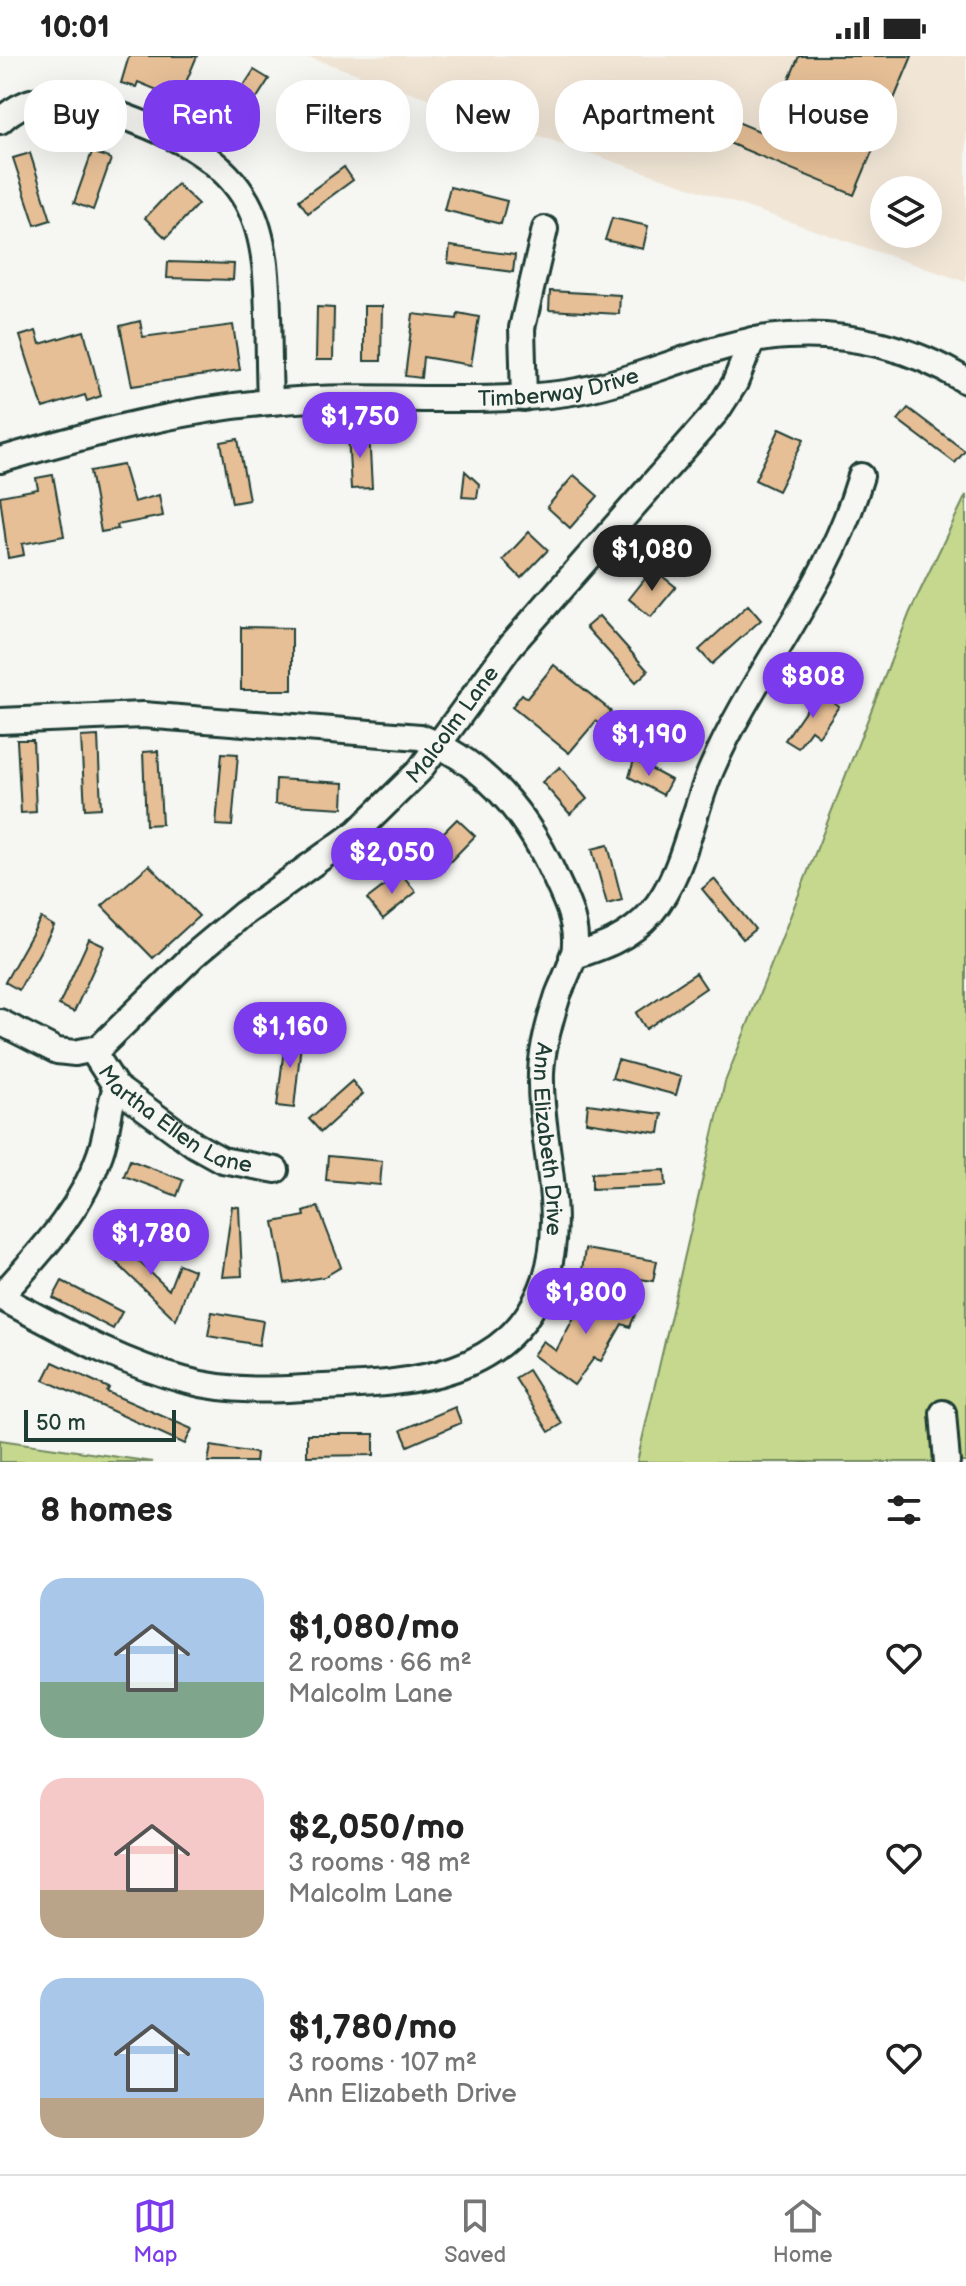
<!DOCTYPE html>
<meta charset="utf-8">
<style>
:root{--surface:#fff;--page:#f2f2f2;--text:#222;--muted:#767676;--line:#e0e0e0;--accent:#7c3aed}
body{margin:0;font-family:"Balsamiq Sans",sans-serif;background:var(--page);color:var(--text);height:100vh;display:flex;flex-direction:column;font-size:30px;white-space:nowrap}
*{box-sizing:border-box;margin:0}
p{font-size:26px;color:var(--muted)}
.icon{flex:none;width:44px;height:44px;fill:none;stroke:currentColor;stroke-width:2;stroke-linecap:round;stroke-linejoin:round}
.map{position:relative;height:1406px;overflow:hidden}
.sheet{display:flex;flex-direction:column;background:var(--surface);flex:1}
.sheet>*{flex:none}
.banner{position:absolute;left:24px;top:24px;width:918px;height:72px;display:flex;gap:16px}
.controls{position:absolute;left:870px;top:120px;display:grid;gap:16px}
.controls a{display:grid;place-items:center;width:72px;height:72px;border-radius:50%;background:var(--surface);box-shadow:0 8px 32px #0002;font-size:40px}
.scale{position:absolute;left:24px;bottom:20px;width:152px;box-sizing:border-box;padding-left:8px;border:4px solid #1f3d34;border-top:0;font-size:22px;line-height:28px;white-space:nowrap;color:#1f3d34;-webkit-text-stroke:6px #f6f6f2;paint-order:stroke}
.price{position:absolute;translate:-50% -68px;padding:0 18px;border-radius:28px;background:var(--accent);color:#fff;font-size:26px;line-height:52px;filter:drop-shadow(0 2px 4px #0008)}
.price::after{content:'';position:absolute;left:50%;top:48px;width:24px;height:18px;margin-left:-12px;background:inherit;clip-path:polygon(0 0,100% 0,50% 100%)}
.price.selected{background:#222;color:#fff}
ul{padding:0;list-style:none}
li{display:flex;align-items:center;gap:24px;height:200px;padding:0 40px}
li span{display:grid;place-items:center;flex:none;width:224px;height:160px;border-radius:24px;color:#555}
li>.icon{margin-inline-start:auto}
span .icon{width:96px;height:96px;fill:#fffc;stroke-width:1}
li b{font-size:34px}
h2{display:flex;justify-content:space-between;align-items:center;height:96px;padding:0 40px;font-size:34px}
.pill{padding:0 28px;border-radius:32px;background:var(--surface);box-shadow:0 8px 32px #0002;font-size:28px;line-height:72px}
.pill.selected{background:var(--accent);color:#fff}
.status{display:flex;justify-content:space-between;align-items:center;height:56px;padding:0 40px;background:var(--surface);direction:ltr}
.status svg{height:22px;fill:currentColor}
.dock{display:flex;justify-content:space-around;align-items:center;height:112px;border-top:2px solid var(--line);background:var(--surface);font-size:22px;color:var(--muted)}
.dock a{display:grid;justify-items:center;gap:4px}
.dock .selected{color:var(--accent)}
.map>svg:first-child{display:block}
.built{fill:#f1e6d6;fill-rule:evenodd}
.green{fill:#c5d88d;stroke:#728a60;stroke-width:2}
.building{fill:#e6bf96;stroke:#1f3d34;stroke-width:2}
.lines{fill:none;stroke-linecap:round;stroke-linejoin:round}
.minor-casing{stroke:#1f3d34;stroke-width:30}
.minor{stroke:#f6f6f2;stroke-width:24}
.labels{text-anchor:middle;dominant-baseline:central;stroke-width:6;stroke-linejoin:round;paint-order:stroke}
.street-label{font-size:22px;fill:#1f3d34;stroke:#f6f6f2}
</style>
<div class="status"><b>10:01</b><svg viewBox="0 0 49 12"><path d="M0 12V9h3v3zM5 12V6h3v6zM10 12V3h3v9zM15 12V0h3v12zM26 1h20v11H26zM47 4h2v5h-2z"/></svg></div>
<div class="map">
<svg width="966" height="1406" viewBox="0 0 966 1406">
<rect width="100%" height="100%" fill="#f6f6f2"/>
<filter id="ink" filterUnits="userSpaceOnUse"><feTurbulence type="fractalNoise" baseFrequency=".0125" numOctaves="2"/><feDisplacementMap in="SourceGraphic" scale="16" xChannelSelector="R" yChannelSelector="G"/><feConvolveMatrix kernelMatrix="1 2 1 2 8 2 1 2 1" color-interpolation-filters="sRGB"/></filter>
<g filter="url(#ink)">
<path class="built" d="M305,0H966V226ZM884,134H928V178H884Z"/>
<g class="green">
<polygon points="966,439 966,1406 637,1406 725,1026 910,556"/>
<polygon points="0,1384 153,1406 0,1406"/>
</g>
<g class="building">
<polygon points="129,0 197,0 179,43 138,26 136,31 121,27"/>
<polygon points="799,0 912,0 854,139 712,80 721,59 766,78"/>
<polygon points="254,14 269,23 237,73 222,63"/>
<polygon points="92,96 111,103 93,154 74,147"/>
<polygon points="30,97 51,164 35,169 13,102"/>
<polygon points="344,111 353,124 308,157 299,144"/>
<polygon points="177,128 198,148 166,182 145,162"/>
<polygon points="450,131 507,145 501,168 444,154"/>
<polygon points="612,162 648,170 643,193 605,184"/>
<polygon points="450,190 515,199 513,216 448,207"/>
<polygon points="168,206 234,208 233,224 167,222"/>
<polygon points="550,235 620,239 619,258 549,254"/>
<polygon points="364,250 382,250 381,305 364,305"/>
<polygon points="317,251 334,252 333,304 316,304"/>
<polygon points="458,257 479,261 471,309 423,301 421,322 405,320 413,258 457,263"/>
<polygon points="140,265 143,281 233,269 240,314 132,330 120,270"/>
<polygon points="36,275 40,288 84,275 101,340 87,345 85,339 43,352 20,280"/>
<polygon points="908,352 965,395 955,407 898,364"/>
<polygon points="780,372 804,383 778,435 755,424"/>
<polygon points="369,376 372,432 351,433 348,377"/>
<polygon points="238,383 249,444 232,447 221,386"/>
<polygon points="123,409 134,446 159,439 163,460 117,469 118,473 101,476 90,415"/>
<polygon points="465,415 479,428 477,442 462,441"/>
<polygon points="53,419 64,480 22,488 24,499 8,502 0,440 38,433 36,422"/>
<polygon points="574,419 598,440 570,472 547,451"/>
<polygon points="529,476 548,494 521,522 503,504"/>
<polygon points="653,513 676,531 651,561 629,543"/>
<polygon points="748,549 761,564 712,608 699,594"/>
<polygon points="599,560 648,615 636,626 586,571"/>
<polygon points="241,571 292,572 292,634 241,634"/>
<polygon points="554,609 611,655 600,668 596,665 569,697 512,651 522,638 527,642"/>
<polygon points="818,636 839,650 819,680 811,674 798,692 785,684"/>
<polygon points="98,680 101,752 85,753 81,681"/>
<polygon points="17,684 33,684 36,756 21,757"/>
<polygon points="158,695 162,768 146,769 143,696"/>
<polygon points="222,697 238,698 232,770 216,769"/>
<polygon points="634,704 671,724 663,739 629,721"/>
<polygon points="560,711 587,743 570,758 542,726"/>
<polygon points="276,723 344,727 343,752 275,748"/>
<polygon points="457,763 475,780 439,817 421,799"/>
<polygon points="608,789 622,844 607,848 592,793"/>
<polygon points="149,809 199,860 153,902 102,850"/>
<polygon points="401,817 416,836 383,863 367,843"/>
<polygon points="714,823 755,873 743,883 702,833"/>
<polygon points="41,862 54,870 19,934 5,926"/>
<polygon points="89,883 104,890 74,956 59,949"/>
<polygon points="696,917 706,932 646,973 636,957"/>
<polygon points="286,976 302,978 294,1052 277,1050"/>
<polygon points="618,1004 681,1021 676,1039 612,1022"/>
<polygon points="352,1025 363,1038 321,1076 309,1063"/>
<polygon points="588,1048 662,1058 659,1077 586,1066"/>
<polygon points="328,1100 382,1105 380,1129 326,1124"/>
<polygon points="130,1104 183,1124 177,1140 124,1120"/>
<polygon points="665,1114 666,1130 592,1133 592,1117"/>
<polygon points="232,1150 239,1151 242,1220 222,1221"/>
<polygon points="318,1151 341,1211 324,1221 285,1227 274,1166 305,1160 304,1156"/>
<polygon points="110,1178 169,1234 179,1208 194,1214 176,1264 99,1190"/>
<polygon points="585,1193 657,1205 653,1225 582,1214"/>
<polygon points="62,1225 122,1256 113,1273 53,1242"/>
<polygon points="579,1233 637,1254 630,1271 622,1268 601,1305 594,1302 574,1329 533,1299 543,1285 556,1295 579,1252 573,1250"/>
<polygon points="212,1256 263,1265 259,1289 208,1280"/>
<polygon points="53,1306 109,1332 107,1336 192,1373 185,1388 44,1324"/>
<polygon points="528,1314 562,1368 549,1376 515,1322"/>
<polygon points="455,1351 461,1367 408,1390 401,1374"/>
<polygon points="307,1378 374,1378 374,1399 307,1400"/>
<polygon points="211,1390 256,1397 255,1406 208,1406"/>
</g>
<g class="lines">
<defs>
<g id="minor">
<path d="M0,65C34,33 67,41 108,55C288,115 264,182 270,346"/>
<polyline points="524,342 522,272 545,173"/>
<path id="s1" d="M0,404C93,377 185,352 283,345C377,337 472,350 566,337C642,326 711,284 788,280C850,276 913,292 966,325"/>
<path id="s2" d="M0,665L143,659L420,681C485,706 528,760 556,823C565,842 576,865 575,887C575,905 564,923 558,939C550,964 542,991 541,1017C539,1086 568,1156 545,1224C511,1322 411,1327 324,1331C277,1334 231,1337 184,1324C119,1307 59,1272 0,1241"/>
<path d="M572,901C603,891 629,882 651,857C685,817 691,759 712,712C758,608 828,533 861,420"/>
<path id="s3" d="M0,966L57,995L75,997L99,992L194,899L243,858L357,776L419,715L511,589L717,355L735,327L752,284"/>
<path id="s4" d="M92,994L116,1031L195,1089L222,1104L276,1114"/>
<path d="M0,1241C39,1197 81,1155 100,1098C108,1076 108,1053 116,1031"/>
<polyline points="943,1357 947,1406"/>
</g>
</defs>
<use href="#minor" class="minor-casing"/>
<use href="#minor" class="minor"/>
</g>
</g>
<g class="labels">
<g class="street-label">
<text stroke="none"><textPath href="#s1" startOffset="566">Timberway Drive</textPath></text>
<text stroke="none"><textPath href="#s3" startOffset="588">Malcolm Lane</textPath></text>
<text stroke="none"><textPath href="#s4" startOffset="112">Martha Ellen Lane</textPath></text>
<text stroke="none"><textPath href="#s2" startOffset="892">Ann Elizabeth Drive</textPath></text>
</g>
</g>
</svg>
<div class="controls">
<a><svg class="icon" aria-label="layers" viewBox="0 0 24 24"><path d="M12 4l9 5-9 5-9-5zM3 14l9 5 9-5"/></svg></a>
</div>
<div class="scale">50 m</div>
<b class="price" style="left:360px;top:404px">$1,750</b>
<b class="price selected" style="left:652px;top:537px">$1,080</b>
<b class="price" style="left:813px;top:664px">$808</b>
<b class="price" style="left:649px;top:722px">$1,190</b>
<b class="price" style="left:392px;top:840px">$2,050</b>
<b class="price" style="left:290px;top:1014px">$1,160</b>
<b class="price" style="left:151px;top:1221px">$1,780</b>
<b class="price" style="left:586px;top:1280px">$1,800</b>
<div class="banner">
<a class="pill">Buy</a>
<a class="pill selected">Rent</a>
<a class="pill">Filters</a>
<a class="pill">New</a>
<a class="pill">Apartment</a>
<a class="pill">House</a>
</div>
</div>
<section class="sheet">
<h2>8 homes<svg class="icon" aria-label="filters" viewBox="0 0 24 24"><path d="M4 7h16M4 17h16"/><circle cx="9" cy="7" r="2"/><circle cx="15" cy="17" r="2"/></svg></h2>
<ul>
<li><span style="background:linear-gradient(#a9c7e8 65%,#7fa58c 0)"><svg class="icon" aria-label="home" viewBox="0 0 24 24"><path d="M3 11l9-7 9 7M6 9v11h12V9"/></svg></span><div><b>$1,080/mo</b><p>2 rooms · 66 m²</p><p>Malcolm Lane</p></div><svg class="icon" aria-label="heart" viewBox="0 0 24 24"><path d="M12 20l-8-8c-3-5 5-10 8-4 3-6 11-1 8 4z"/></svg></li>
<li><span style="background:linear-gradient(#f6c9c9 70%,#b9a48a 0)"><svg class="icon" aria-label="home" viewBox="0 0 24 24"><path d="M3 11l9-7 9 7M6 9v11h12V9"/></svg></span><div><b>$2,050/mo</b><p>3 rooms · 98 m²</p><p>Malcolm Lane</p></div><svg class="icon" aria-label="heart" viewBox="0 0 24 24"><path d="M12 20l-8-8c-3-5 5-10 8-4 3-6 11-1 8 4z"/></svg></li>
<li><span style="background:linear-gradient(#a9c7e8 75%,#b9a48a 0)"><svg class="icon" aria-label="home" viewBox="0 0 24 24"><path d="M3 11l9-7 9 7M6 9v11h12V9"/></svg></span><div><b>$1,780/mo</b><p>3 rooms · 107 m²</p><p>Ann Elizabeth Drive</p></div><svg class="icon" aria-label="heart" viewBox="0 0 24 24"><path d="M12 20l-8-8c-3-5 5-10 8-4 3-6 11-1 8 4z"/></svg></li>
</ul>
</section>
<nav class="dock">
<a class="selected"><svg class="icon" aria-label="map" viewBox="0 0 24 24"><path d="M3 6l6-2 6 2 6-2v14l-6 2-6-2-6 2zM9 4v14M15 6v14"/></svg>Map</a>
<a><svg class="icon" aria-label="saved" viewBox="0 0 24 24"><path d="M7 4h10v16l-5-4-5 4z"/></svg>Saved</a>
<a><svg class="icon" aria-label="home" viewBox="0 0 24 24"><path d="M3 11l9-7 9 7M6 9v11h12V9"/></svg>Home</a>
</nav>
